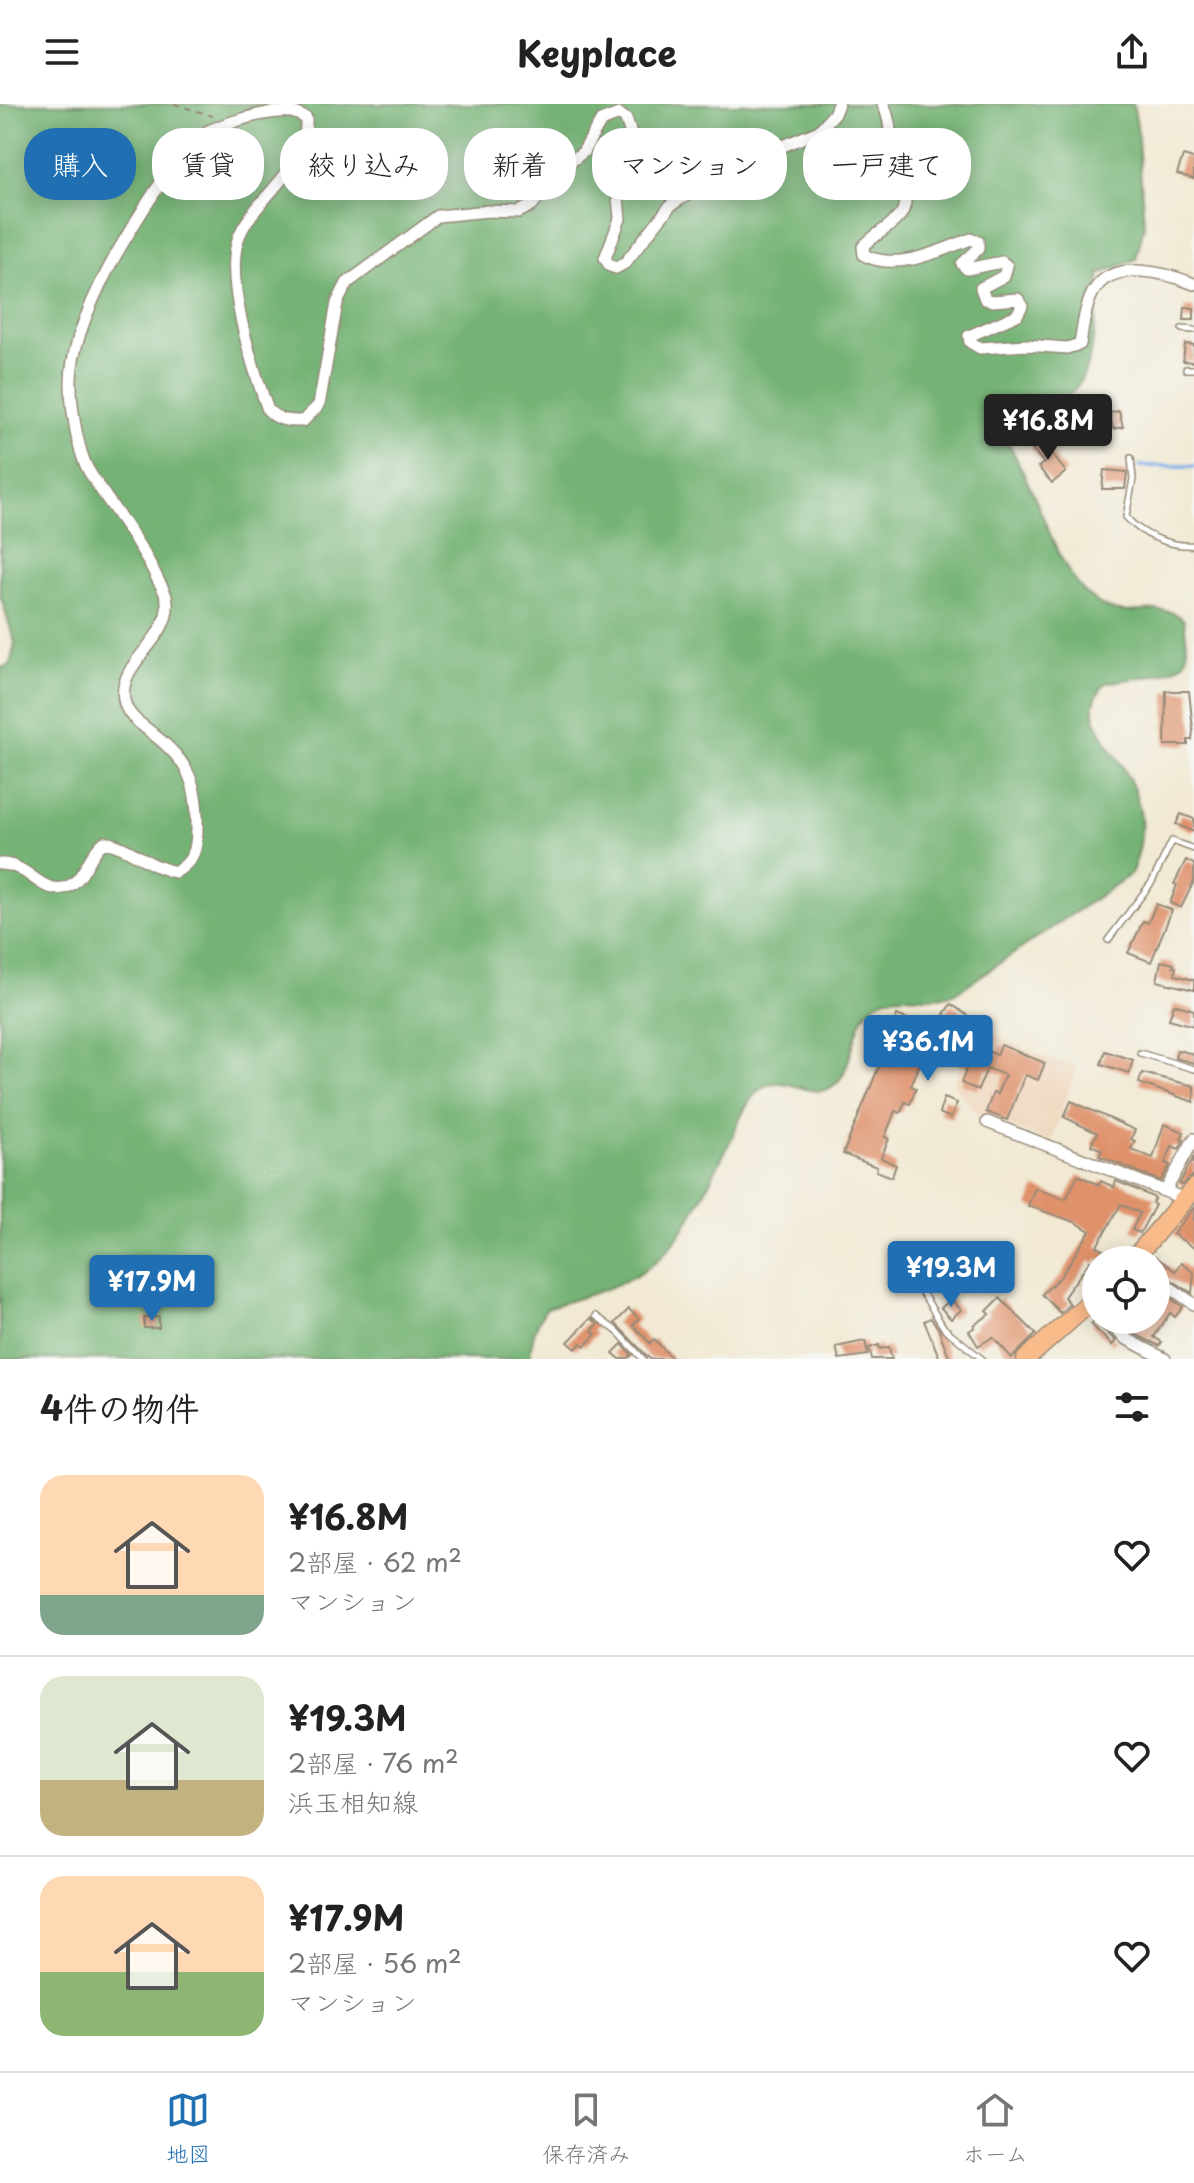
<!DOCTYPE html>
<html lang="ja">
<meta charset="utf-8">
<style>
:root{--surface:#fff;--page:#f6f6f6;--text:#222;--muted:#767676;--line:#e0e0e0;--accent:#1f6fb2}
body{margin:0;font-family:"Playpen Sans","Klee One",sans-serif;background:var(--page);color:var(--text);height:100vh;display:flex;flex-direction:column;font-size:30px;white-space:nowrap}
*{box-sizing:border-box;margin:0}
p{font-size:26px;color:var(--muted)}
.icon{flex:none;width:44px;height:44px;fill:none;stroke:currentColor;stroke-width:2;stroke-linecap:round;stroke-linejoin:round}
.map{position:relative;height:1255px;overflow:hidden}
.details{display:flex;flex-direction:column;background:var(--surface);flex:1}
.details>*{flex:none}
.top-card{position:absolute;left:24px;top:24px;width:1146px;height:72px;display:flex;gap:16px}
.controls{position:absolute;left:1082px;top:1142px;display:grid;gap:16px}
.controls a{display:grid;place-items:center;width:88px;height:88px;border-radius:50%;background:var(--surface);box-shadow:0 4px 20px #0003;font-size:40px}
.price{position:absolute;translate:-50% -68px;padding:0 18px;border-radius:8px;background:var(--accent);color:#fff;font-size:26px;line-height:52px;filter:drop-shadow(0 2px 4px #0008)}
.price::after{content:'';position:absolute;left:50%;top:48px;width:24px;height:18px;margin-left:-12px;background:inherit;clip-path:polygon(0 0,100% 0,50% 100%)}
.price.selected{background:#222;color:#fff}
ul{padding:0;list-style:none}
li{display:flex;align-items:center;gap:24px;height:200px;padding:0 40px}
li+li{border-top:2px solid var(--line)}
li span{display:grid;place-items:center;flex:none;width:224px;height:160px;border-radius:24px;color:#555}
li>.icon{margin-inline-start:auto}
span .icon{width:96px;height:96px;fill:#fffc;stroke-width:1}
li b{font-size:34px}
h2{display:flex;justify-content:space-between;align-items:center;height:96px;padding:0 40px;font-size:34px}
.tag{padding:0 28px;border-radius:32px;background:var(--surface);box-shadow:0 4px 20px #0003;font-size:28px;line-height:72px}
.tag.selected{background:var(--accent);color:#fff}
header{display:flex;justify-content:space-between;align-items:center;height:104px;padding:0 40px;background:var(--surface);font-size:36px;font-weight:700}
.tab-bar{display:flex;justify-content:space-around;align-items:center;height:112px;border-top:2px solid var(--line);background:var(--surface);font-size:22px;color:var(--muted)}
.tab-bar a{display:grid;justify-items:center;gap:4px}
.tab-bar .selected{color:var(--accent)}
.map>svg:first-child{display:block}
.built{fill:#efd6bb}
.forest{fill:#74b274;stroke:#586e49;stroke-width:2}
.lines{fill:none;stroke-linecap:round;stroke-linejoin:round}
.stream{stroke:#7aaee7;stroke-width:4}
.building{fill:#df916a}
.service-casing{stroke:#968a78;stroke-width:8}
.minor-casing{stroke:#968a78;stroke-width:14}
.primary-casing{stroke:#968a78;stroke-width:21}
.path{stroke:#968a78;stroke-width:2;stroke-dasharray:6 6;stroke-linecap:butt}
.service{stroke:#fff;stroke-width:5}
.minor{stroke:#fff;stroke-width:11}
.primary{stroke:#fabb8b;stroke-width:18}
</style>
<header><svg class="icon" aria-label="menu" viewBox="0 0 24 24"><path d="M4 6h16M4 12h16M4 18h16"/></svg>Keyplace<svg class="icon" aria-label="share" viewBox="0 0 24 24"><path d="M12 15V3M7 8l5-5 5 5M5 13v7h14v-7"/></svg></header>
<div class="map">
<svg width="1194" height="1255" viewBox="0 0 1194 1255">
<rect width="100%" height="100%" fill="#f6f6f2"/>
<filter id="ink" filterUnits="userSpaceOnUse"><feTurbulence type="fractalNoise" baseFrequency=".0125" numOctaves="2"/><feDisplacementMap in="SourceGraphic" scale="16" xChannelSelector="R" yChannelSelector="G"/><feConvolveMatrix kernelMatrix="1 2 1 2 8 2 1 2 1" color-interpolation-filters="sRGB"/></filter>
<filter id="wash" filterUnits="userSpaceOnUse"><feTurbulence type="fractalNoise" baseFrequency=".006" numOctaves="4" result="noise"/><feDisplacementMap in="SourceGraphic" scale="32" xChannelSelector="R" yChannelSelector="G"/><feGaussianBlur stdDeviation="1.8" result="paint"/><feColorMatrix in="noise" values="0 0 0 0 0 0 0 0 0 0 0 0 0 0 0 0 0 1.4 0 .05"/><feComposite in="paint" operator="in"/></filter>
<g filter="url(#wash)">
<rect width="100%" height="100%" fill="#f1e9d3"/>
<polygon class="built" points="973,921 1039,951 1077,963 1051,1038 977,1010 954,980"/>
<path class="forest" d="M0,0H1133L1137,21L1144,121L1136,155L1100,170C1096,202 1096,266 1072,288C1049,310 999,290 1007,335C1017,356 1027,376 1036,397C1053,434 1069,492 1113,506C1137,513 1164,497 1184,516C1185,527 1189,544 1186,554C1181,572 1122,575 1105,579C1099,588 1092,596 1094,608C1095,623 1107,640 1116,652C1142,691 1150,726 1131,770L957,888C927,902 895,880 870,904C850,923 854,979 825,986C799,991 779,965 756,989C742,1004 735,1029 725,1048C704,1086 685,1137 649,1163C620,1184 580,1193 547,1204C535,1219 531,1236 530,1255H0V564L10,561L15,539L0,490Z"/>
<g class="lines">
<polyline class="stream" points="1140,362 1194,362"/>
</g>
<g id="blocks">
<g class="building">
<polygon points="1183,52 1194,55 1194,75 1177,70"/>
<polygon points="1185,203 1194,204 1194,216 1184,216"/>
<polygon points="1185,240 1194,241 1194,258 1183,257"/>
<polygon points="1119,307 1123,323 1113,325 1110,309"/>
<polygon points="1040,335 1066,368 1052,379 1038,363 1044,359 1030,343"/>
<polygon points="1104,366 1127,368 1125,385 1102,385"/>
<polygon points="1166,587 1189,587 1193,626 1192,636 1188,636 1188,641 1165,641"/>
<polygon points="1181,710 1194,715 1194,728 1176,720"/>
<polygon points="1186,756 1194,760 1194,777 1181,804 1170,799 1177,781 1174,780"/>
<polygon points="1156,800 1172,806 1151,858 1128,849 1143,817 1148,819"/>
<polygon points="1161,857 1174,860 1173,863 1176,863 1175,871 1194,876 1194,886 1157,877"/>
<polygon points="951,900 968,912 962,922 944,910"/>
<polygon points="1174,900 1194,906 1194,922 1169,915"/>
<polygon points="897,911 997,951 1001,941 1045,959 1038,976 1025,971 1007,1016 986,1008 993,989 997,990 1005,971 987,964 978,986 961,979 967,963 931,949 927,959 921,957 911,982 916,984 910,1000 905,998 900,1009 895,1007 885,1033 889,1035 881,1054 896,1061 892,1073 876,1067 877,1063 843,1050 882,955 880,954"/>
<polygon points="1177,946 1194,950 1194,959 1175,954"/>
<polygon points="1105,947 1133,956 1129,969 1101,960"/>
<polygon points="1142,969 1194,982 1194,998 1139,979"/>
<polygon points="944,994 957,999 951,1014 939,1009"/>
<polygon points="1071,997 1135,1026 1131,1035 1135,1037 1131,1045 1153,1054 1164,1020 1184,1028 1181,1035 1184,1036 1179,1045 1172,1042 1165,1059 1170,1061 1161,1077 1099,1052 1102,1046 1091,1041 1097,1029 1064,1013"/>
<polygon points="1194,1053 1194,1071 1181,1081 1179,1080"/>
<polygon points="1078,1071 1099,1081 1101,1077 1114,1083 1116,1077 1133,1084 1155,1094 1152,1099 1155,1101 1140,1129 1132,1126 1140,1109 1121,1100 1097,1142 1118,1156 1096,1156 1096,1160 1090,1157 1064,1193 1070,1200 1060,1209 1042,1190 1061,1172 1090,1127 1075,1118 1028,1102 1035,1084 1066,1095"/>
<polygon points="1194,1103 1194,1144 1173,1130"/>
<polygon points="1156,1153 1175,1167 1181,1159 1194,1169 1192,1189 1156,1166"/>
<polygon points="1156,1184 1183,1203 1175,1213 1170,1209 1154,1233 1162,1238 1159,1242 1133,1229 1142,1216 1156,1216"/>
<polygon points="1000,1194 1036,1230 1012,1254 993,1233 978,1242 969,1227 975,1223 974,1221 990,1210 987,1207"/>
<polygon points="951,1195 961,1206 951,1215 941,1204"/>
<polygon points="629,1205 639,1215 633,1221 650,1239 654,1235 673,1255 650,1255 615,1219"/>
<polygon points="159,1213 159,1224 144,1224 144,1214"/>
<polygon points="591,1214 598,1220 592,1227 596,1230 585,1242 581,1239 576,1245 568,1238"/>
<polygon points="931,1214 938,1224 950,1255 940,1255 924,1217"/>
<polygon points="1096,1215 1099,1222 1116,1237 1112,1241 1091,1220"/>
<polygon points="865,1237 868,1251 839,1255 836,1243"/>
<polygon points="622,1240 632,1251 627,1255 620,1255 613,1249"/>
<polygon points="879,1241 880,1245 889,1243 892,1255 872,1255 869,1244"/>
</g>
</g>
</g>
<g filter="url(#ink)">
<use href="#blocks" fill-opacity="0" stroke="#968a78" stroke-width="2"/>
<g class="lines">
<defs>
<g id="service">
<polyline points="1182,225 1194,226"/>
<polyline points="1186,265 1194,265"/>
<path d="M1131,354L1133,375L1126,413C1141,431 1171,443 1194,441"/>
<polyline points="1108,836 1152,778 1172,737 1194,745"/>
<polyline points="1140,949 1194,965"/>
<polyline points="913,1174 944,1224 982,1255"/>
<polyline points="596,1212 618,1228 643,1255"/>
</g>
<g id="minor">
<path d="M883,0C891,16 890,32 893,49C896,68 913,91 901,110C892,123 873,131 863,143L864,151C898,168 938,147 971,135L978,137V145L962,160L967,165L1002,158L1007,162L1004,172L981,184L985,195L992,197L1018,195L1022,202L1017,211L969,232L970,238L980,244L1027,241L1067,244L1080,240C1083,223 1085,200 1095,185C1114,155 1167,169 1194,180"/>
<path d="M0,760C28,759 39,789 63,784C84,780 87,751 104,738C130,742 149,764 176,768C195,756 197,744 197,723C198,679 188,657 153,630C142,620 130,615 125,600C113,560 171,537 167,498C167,490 162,483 158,476C140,437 113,406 90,369C78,350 71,305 71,281C69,214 139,110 177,55C180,50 183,44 187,40C206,23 264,6 290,8C295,8 301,12 306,14C309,65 259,89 240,130C222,171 253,264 268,306C279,317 288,317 303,317L319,301L337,199L347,179L438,112L488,107L519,108L532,101L557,69L583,48L601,17L619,10L626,15L630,27L617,82L620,115L605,154L610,162L616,164L625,159L671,101L730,64L819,27L834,10L838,0"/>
<polyline points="987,1018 1185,1095"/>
<polyline points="1166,1086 1194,1035"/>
<polyline points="1156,1174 1194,1200"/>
<polyline points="1105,1216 1125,1234 1165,1255"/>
</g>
<g id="primary">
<polyline points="1133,1156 1194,1084"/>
<polyline points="1026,1255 1096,1193"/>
</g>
</defs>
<use href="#service" class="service-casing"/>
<use href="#minor" class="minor-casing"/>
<use href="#primary" class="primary-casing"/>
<polyline class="path" points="174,0 213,12"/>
<use href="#service" class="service"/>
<use href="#minor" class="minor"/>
<use href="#primary" class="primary"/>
</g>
</g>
</svg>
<div class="controls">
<a><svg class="icon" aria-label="locate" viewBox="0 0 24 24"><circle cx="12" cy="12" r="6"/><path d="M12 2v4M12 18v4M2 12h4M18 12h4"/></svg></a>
</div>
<b class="price selected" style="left:1048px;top:358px">¥16.8M</b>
<b class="price" style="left:928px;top:979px">¥36.1M</b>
<b class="price" style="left:951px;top:1205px">¥19.3M</b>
<b class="price" style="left:152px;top:1219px">¥17.9M</b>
<div class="top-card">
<a class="tag selected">購入</a>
<a class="tag">賃貸</a>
<a class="tag">絞り込み</a>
<a class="tag">新着</a>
<a class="tag">マンション</a>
<a class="tag">一戸建て</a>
</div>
</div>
<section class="details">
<h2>4件の物件<svg class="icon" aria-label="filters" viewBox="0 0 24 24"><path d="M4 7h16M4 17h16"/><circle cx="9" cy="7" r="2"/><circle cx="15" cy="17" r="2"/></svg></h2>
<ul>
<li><span style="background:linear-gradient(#ffd9b3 75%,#7fa58c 0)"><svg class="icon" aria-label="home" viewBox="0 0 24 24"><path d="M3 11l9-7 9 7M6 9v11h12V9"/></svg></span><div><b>¥16.8M</b><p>2部屋 · 62 m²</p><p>マンション</p></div><svg class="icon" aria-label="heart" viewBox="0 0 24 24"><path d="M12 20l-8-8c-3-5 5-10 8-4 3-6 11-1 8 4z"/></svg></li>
<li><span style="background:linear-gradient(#dfe7d0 65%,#c2b280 0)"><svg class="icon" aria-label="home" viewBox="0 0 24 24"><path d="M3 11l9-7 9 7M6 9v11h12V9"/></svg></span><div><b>¥19.3M</b><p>2部屋 · 76 m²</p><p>浜玉相知線</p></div><svg class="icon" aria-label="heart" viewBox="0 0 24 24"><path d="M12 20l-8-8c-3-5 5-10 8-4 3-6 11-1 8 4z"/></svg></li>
<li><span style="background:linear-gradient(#ffd9b3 60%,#8fb573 0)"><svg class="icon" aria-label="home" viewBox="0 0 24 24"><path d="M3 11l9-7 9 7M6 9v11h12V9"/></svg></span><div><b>¥17.9M</b><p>2部屋 · 56 m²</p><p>マンション</p></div><svg class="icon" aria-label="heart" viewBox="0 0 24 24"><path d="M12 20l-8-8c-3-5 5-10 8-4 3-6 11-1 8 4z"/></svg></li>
</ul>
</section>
<nav class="tab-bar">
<a class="selected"><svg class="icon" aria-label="map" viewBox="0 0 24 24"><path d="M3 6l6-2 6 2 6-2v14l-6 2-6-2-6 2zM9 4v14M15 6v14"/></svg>地図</a>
<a><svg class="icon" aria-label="saved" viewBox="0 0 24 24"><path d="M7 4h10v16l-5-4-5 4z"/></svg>保存済み</a>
<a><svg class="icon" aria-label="home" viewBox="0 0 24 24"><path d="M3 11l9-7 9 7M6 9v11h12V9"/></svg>ホーム</a>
</nav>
